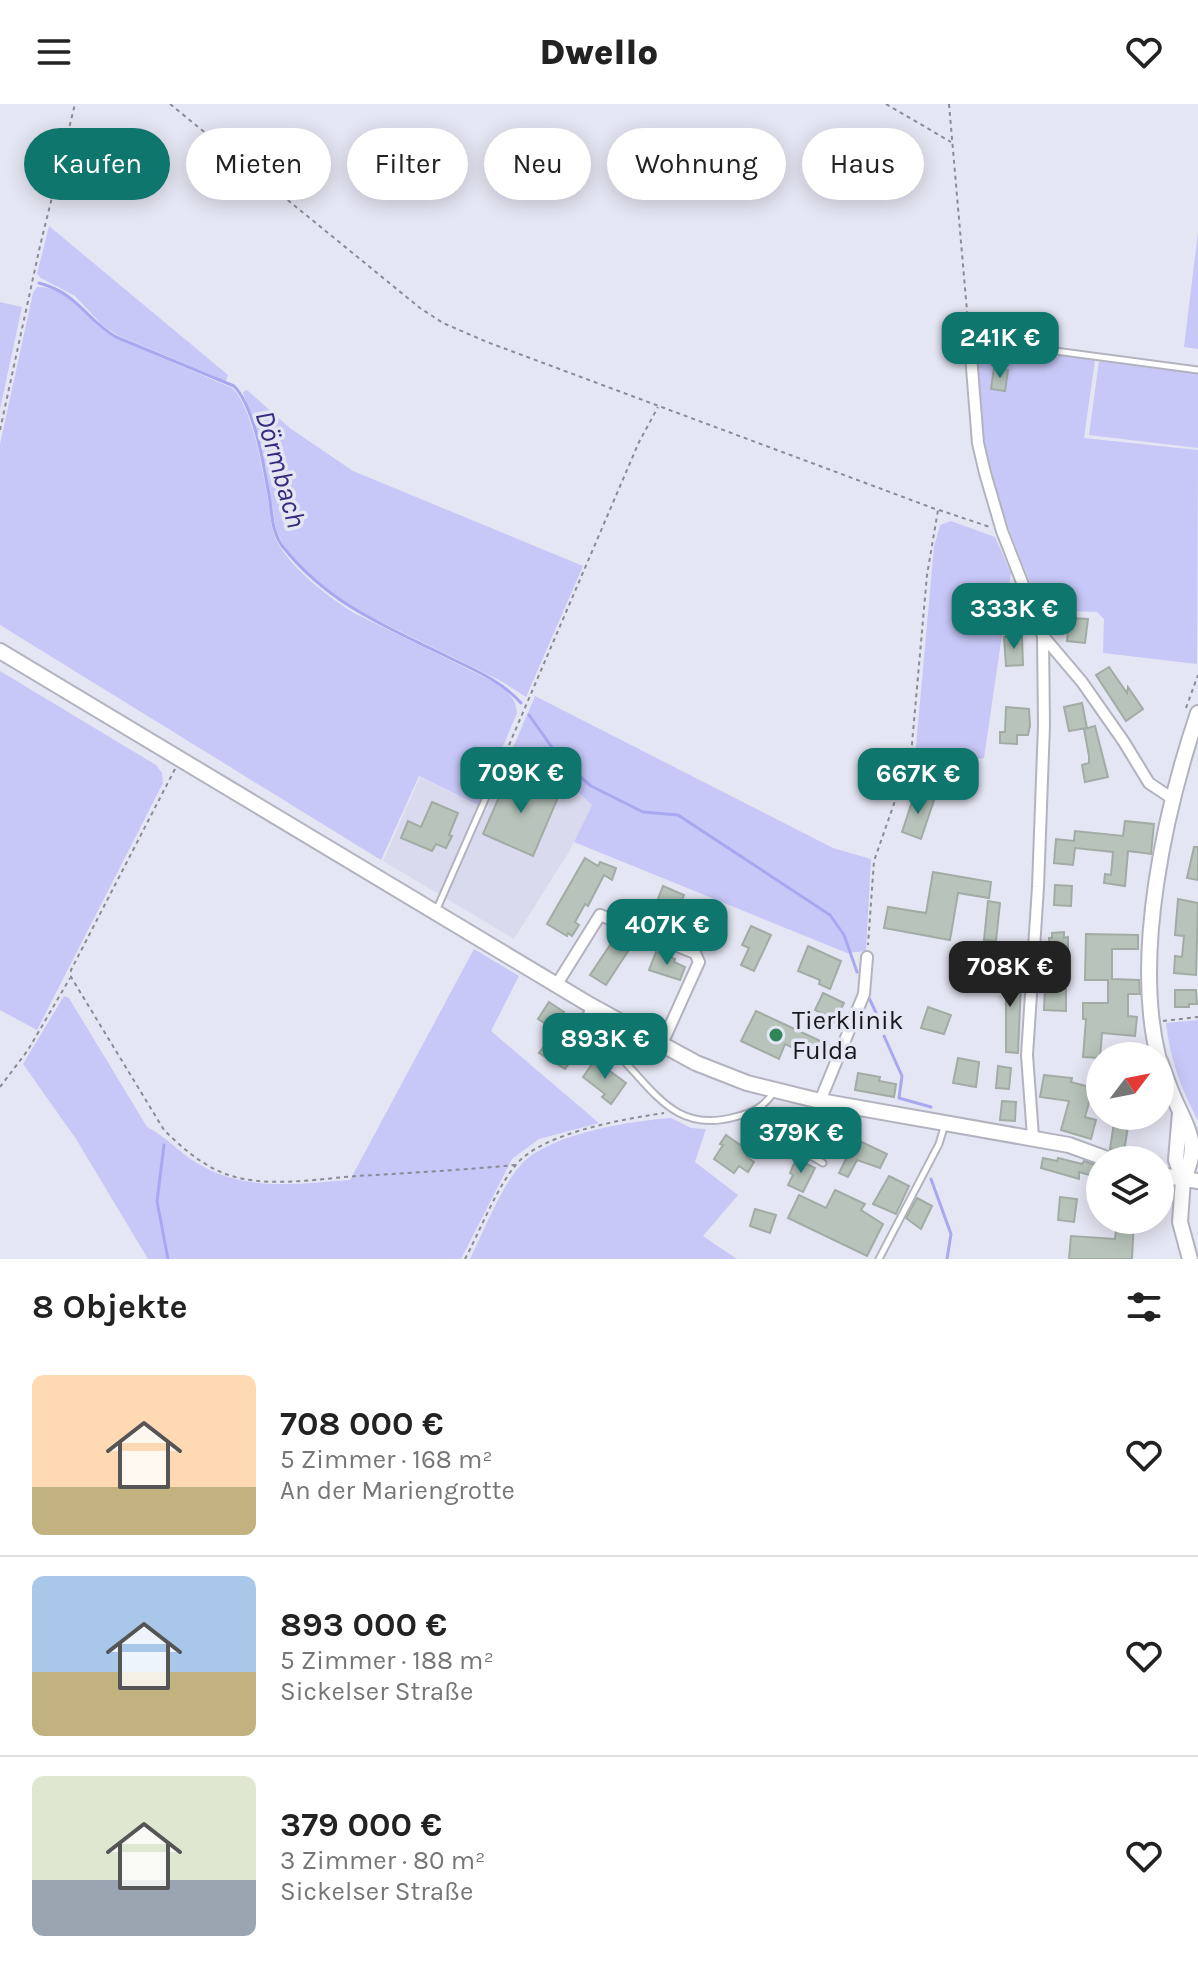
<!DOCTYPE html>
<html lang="de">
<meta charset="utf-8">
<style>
:root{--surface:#fff;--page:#f2f2f2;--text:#222;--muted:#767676;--line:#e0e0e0;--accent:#0f766e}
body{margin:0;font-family:Karla,sans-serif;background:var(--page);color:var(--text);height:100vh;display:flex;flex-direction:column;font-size:30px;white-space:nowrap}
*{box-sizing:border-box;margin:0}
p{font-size:26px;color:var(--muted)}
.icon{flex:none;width:44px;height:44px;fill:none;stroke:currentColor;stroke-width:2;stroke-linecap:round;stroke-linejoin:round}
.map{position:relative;height:1155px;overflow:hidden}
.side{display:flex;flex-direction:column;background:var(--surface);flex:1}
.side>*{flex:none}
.top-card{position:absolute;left:24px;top:24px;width:1150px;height:72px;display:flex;gap:16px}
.needle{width:52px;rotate:58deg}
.fabs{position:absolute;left:1086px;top:938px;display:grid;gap:16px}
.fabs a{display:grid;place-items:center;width:88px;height:88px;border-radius:50%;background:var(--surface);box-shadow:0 4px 20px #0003;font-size:40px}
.price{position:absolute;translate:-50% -68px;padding:0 18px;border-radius:16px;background:var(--accent);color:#fff;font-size:26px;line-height:52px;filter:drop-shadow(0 2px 4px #0008)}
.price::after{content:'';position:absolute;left:50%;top:48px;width:24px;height:18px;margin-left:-12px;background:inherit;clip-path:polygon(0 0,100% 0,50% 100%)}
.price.selected{background:#222;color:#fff}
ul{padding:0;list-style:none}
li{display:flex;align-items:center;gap:24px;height:200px;padding:0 32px}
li+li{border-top:2px solid var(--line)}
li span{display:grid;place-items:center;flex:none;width:224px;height:160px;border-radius:12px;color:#555}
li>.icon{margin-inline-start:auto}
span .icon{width:96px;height:96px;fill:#fffc;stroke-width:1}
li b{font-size:34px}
h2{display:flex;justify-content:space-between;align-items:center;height:96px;padding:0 32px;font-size:34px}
.pill{padding:0 28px;border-radius:36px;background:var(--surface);box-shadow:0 4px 20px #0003;font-size:28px;line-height:72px}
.pill.selected{background:var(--accent);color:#fff}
header{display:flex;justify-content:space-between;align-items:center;height:104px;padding:0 32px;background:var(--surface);font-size:36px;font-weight:800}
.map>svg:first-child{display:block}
.built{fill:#d9daee}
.green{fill:#c7c8f7}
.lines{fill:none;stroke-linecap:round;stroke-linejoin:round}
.stream{stroke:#a8a8f1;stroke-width:3}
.building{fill:#b7c3bb;stroke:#a1aca5;stroke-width:2}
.lane-casing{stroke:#b3b3c0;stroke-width:9}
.street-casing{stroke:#b3b3c0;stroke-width:14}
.secondary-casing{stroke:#b3b3c0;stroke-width:18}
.path{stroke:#8a8b94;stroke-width:2;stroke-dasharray:4 4;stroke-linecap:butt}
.lane{stroke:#fff;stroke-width:5}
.street{stroke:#fff;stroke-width:10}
.secondary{stroke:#fff;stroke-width:14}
.poi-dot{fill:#308659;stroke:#e5e6f3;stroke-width:3}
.labels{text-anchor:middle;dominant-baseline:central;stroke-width:7;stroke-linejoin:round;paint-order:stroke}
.poi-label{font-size:26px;fill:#18181c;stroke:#e5e6f3;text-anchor:start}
.water-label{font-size:28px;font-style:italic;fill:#372a7e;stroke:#e5e6f3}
</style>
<header><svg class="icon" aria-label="menu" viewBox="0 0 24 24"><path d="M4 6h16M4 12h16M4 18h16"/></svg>Dwello<svg class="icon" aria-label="heart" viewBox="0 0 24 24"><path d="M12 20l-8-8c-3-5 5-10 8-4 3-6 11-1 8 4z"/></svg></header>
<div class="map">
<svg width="1198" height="1155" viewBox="0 0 1198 1155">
<rect width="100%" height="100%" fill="#e5e6f3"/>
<polygon class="built" points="512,646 554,666 592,701 570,746 514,835 383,757 420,673 487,706"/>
<g class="green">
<polygon points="49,122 228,271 226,277 117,231 102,221 75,192 41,174 37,170"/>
<polygon points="1198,128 1198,245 1184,243"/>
<path d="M37,183C71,182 89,218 115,234L232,284C253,303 264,373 269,401C271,413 271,427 277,438C293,466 327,492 354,509L498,580C509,589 516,595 517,609L478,701L419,672L381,756L0,521V340L33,189Z"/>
<polygon points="0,198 22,203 0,305"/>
<path d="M985,240L1095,256L1084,334L1198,346L1197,560L1103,549L1104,515L1097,508L1041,506C1020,452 995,398 985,341C980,310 980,278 977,248Z"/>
<polygon points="1099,257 1198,270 1198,344 1089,331"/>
<path d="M247,286L291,325L353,367L583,462L526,593L501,577L355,505C330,489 286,455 276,426L266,363L243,288Z"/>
<polygon points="951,417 995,433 1011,469 984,654 914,664 934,443 940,421"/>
<polygon points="0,567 156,661 162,669 163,679 37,926 0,906"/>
<polygon points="535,592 833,744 871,755 866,847 847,849 574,738 592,701 554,666 512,646"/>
<path d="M474,845L519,872L491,927L599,1019L539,1035L512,1055L461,1155H148L76,1035L23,960L64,892L69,894L147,1023C166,1032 178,1048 197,1059C244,1088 297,1080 350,1076Z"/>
<path d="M1198,916V1017C1181,985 1170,955 1166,919Z"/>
<path d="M671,1014L691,1024L706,1025L695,1058L738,1091L703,1132L737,1155H470C483,1129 501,1083 520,1062C547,1030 630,1017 671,1014Z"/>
</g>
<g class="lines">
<g class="stream">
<path d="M39,179C79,190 84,214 116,233L234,282C255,303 265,367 270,397C272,413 273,431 283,443C328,499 382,521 444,551C471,565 500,575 521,599"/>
<polyline points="529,611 561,656 591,682 643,708 678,711 830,811 844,831 857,868"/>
<polyline points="869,894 878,913"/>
<polyline points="884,932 902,972 899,994 931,1003"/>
<polyline points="164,1041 157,1097 168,1155"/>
<polyline points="931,1075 951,1130 947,1155"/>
</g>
</g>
<g class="building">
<polygon points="994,264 1008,266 1005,287 991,285"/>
<polygon points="1069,514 1088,515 1085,539 1067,537"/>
<polygon points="1004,533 1022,533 1023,561 1006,562"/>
<polygon points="1109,563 1127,589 1128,583 1143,605 1126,617 1096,571"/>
<polygon points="1082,599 1087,624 1069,627 1064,603"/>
<polygon points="1006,603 1029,605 1030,622 1028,631 1017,631 1017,640 1000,639 1000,628 1005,628"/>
<polygon points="1095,622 1108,673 1085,678 1082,661 1089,659 1089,652 1084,625"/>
<polygon points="509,670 559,691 533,752 483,730"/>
<polygon points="915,689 934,696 921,735 902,728"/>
<polygon points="432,698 458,709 449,731 452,732 446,744 436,740 432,747 401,734 408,717 421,723"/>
<polygon points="1125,717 1154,720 1151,750 1128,747 1125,782 1104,779 1105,770 1111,771 1113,748 1075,744 1073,761 1054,759 1056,735 1074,737 1075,727 1123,732"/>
<polygon points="1194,743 1198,743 1198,776 1187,774"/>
<polygon points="585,754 598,762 600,758 616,764 612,776 604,771 588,802 585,800 575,818 579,821 572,832 568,829 567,832 547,820"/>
<polygon points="933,768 991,778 989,794 958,789 950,836 884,824 888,803 926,809"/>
<polygon points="1055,781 1072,782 1071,802 1054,801"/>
<polygon points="663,782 684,791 670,826 659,822 661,819 640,810 643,801 654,805"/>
<polygon points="1178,795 1198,799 1196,871 1174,869 1175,852 1182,853 1184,832 1175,831"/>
<polygon points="988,797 1000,799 996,837 984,836"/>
<polygon points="751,822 771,831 754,867 741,861 749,844 742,841"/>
<polygon points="1064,828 1064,834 1068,833 1068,857 1050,857 1049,834 1052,834 1052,829"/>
<polygon points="1086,830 1138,831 1138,845 1112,845 1112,875 1139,876 1140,890 1128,890 1128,912 1137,913 1135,932 1102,929 1100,954 1083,953 1086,915 1083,915 1083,899 1108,899 1108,876 1085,876"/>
<polygon points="616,832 632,841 606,881 590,871"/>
<polygon points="808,842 841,857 830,885 819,880 820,876 798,867"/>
<polygon points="960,845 978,849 974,867 964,865 965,857 958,856"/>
<polygon points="656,848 675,855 674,858 685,863 680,876 649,866"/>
<polygon points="991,870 1021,879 1018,949 1006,948 1006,889 987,884"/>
<polygon points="1045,884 1066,885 1066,907 1044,906"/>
<polygon points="1175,886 1196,886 1197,900 1189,900 1189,903 1175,903"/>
<polygon points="823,889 844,899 833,920 826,916 828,912 815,906"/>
<polygon points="549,898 564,908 552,924 538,915"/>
<polygon points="928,903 951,911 944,930 921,924"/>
<polygon points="756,907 829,941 821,957 785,940 779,955 741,937"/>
<polygon points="556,927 580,944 565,965 539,949"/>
<polygon points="958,954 979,958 976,983 953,979"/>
<polygon points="595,956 626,979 611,1000 602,993 605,990 583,973"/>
<polygon points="998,962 1011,964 1009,985 996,984"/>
<polygon points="858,969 880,973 879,977 896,980 894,993 855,986"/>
<polygon points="1044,971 1072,974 1071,978 1093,984 1085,1013 1096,1016 1091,1035 1061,1026 1069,997 1040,993"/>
<polygon points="1002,997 1016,998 1015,1017 1000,1016"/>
<polygon points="1115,1012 1135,1012 1135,1022 1128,1022 1124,1048 1110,1045"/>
<polygon points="802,1013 825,1023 826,1021 887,1050 880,1064 857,1056 848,1073 839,1069 849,1049 825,1036 821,1045 801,1035 806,1024"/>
<polygon points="726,1031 749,1047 746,1052 754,1058 748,1068 739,1062 734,1069 714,1055 723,1041 720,1040"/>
<polygon points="1043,1054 1057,1057 1058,1054 1082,1060 1084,1057 1100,1063 1100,1074 1079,1068 1079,1075 1041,1064"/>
<polygon points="796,1055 815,1064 803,1088 788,1081 793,1071 790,1069"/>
<polygon points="889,1072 909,1082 896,1110 873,1100"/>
<polygon points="835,1086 865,1100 861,1106 883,1120 867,1152 788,1114 799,1091 826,1104"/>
<polygon points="1060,1093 1077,1095 1074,1118 1058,1116"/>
<polygon points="917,1094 932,1102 921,1125 906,1114"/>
<polygon points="755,1105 776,1111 770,1129 750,1122"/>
<polygon points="1117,1116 1134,1116 1132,1155 1069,1155 1071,1132 1115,1135"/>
</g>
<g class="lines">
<defs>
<g id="lane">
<polyline points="971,239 1003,240 1198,266"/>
<polyline points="436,807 505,650"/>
<path d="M590,902L586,911L594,923C607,938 621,954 635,969C665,1003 687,1026 735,1013C755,1008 763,1003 775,987"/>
<path d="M763,1004C772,1031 798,1045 823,1059"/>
<polyline points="879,1155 939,1040 945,1020"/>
</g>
<g id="street">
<polyline points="970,239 978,339 985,369 1002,427 1043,532 1082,578 1124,638 1149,679 1173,695"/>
<polyline points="557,880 600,811 695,849 699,858 661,942"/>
<polyline points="820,997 864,890 867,853"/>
<polyline points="1033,1033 1027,951 1038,783 1044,621 1043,532"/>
</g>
<g id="secondary">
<polyline points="0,547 590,901 696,959 747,979 820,997 1069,1041 1110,1056"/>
<path d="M1158,952C1133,850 1165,707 1198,609"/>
<path d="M1160,957C1166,973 1171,989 1179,1005C1192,1033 1198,1046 1183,1075"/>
<polyline points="1180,1008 1176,1056 1183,1075"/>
<polyline points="1160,1071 1198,1077"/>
<polyline points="1183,1075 1180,1118 1190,1155"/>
</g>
</defs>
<use href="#lane" class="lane-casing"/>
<use href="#street" class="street-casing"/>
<use href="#secondary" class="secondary-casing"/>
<g class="path">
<polyline points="170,0 420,204 443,219 487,238 938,406 927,471 911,651 874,757 868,841"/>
<polyline points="886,0 951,38"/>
<polyline points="949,0 969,230"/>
<polyline points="0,326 40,142 75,0"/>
<polyline points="939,406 990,423"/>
<polyline points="1186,604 1198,571"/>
<polyline points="509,641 639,338 658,303"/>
<path d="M175,665L71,866V873L164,1026C181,1043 201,1060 223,1069C263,1085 315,1075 357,1072C409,1069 462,1066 515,1061"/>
<polyline points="1163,917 1198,913"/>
<polyline points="0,983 28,946 70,874"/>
<path d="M465,1155C480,1127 496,1085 515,1062C540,1029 624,1015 664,1009"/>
</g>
<use href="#lane" class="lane"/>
<use href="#street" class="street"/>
<use href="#secondary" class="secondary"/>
</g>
<circle class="poi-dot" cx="776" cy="931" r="8"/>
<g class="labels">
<g class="poi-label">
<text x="792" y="916">Tierklinik<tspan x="792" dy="30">Fulda</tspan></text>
</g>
<g class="water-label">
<text transform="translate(281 365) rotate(74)">Dörmbach</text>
</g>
</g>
</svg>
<div class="fabs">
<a><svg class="needle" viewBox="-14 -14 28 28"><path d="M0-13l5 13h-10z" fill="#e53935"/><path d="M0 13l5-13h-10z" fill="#767676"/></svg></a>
<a><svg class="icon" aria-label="layers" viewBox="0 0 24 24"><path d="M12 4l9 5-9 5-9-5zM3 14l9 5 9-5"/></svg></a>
</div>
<b class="price" style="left:1000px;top:276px">241K €</b>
<b class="price" style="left:1014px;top:547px">333K €</b>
<b class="price" style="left:521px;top:711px">709K €</b>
<b class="price" style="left:918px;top:712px">667K €</b>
<b class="price" style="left:667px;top:863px">407K €</b>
<b class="price selected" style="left:1010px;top:905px">708K €</b>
<b class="price" style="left:605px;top:977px">893K €</b>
<b class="price" style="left:801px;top:1071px">379K €</b>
<div class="top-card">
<a class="pill selected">Kaufen</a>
<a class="pill">Mieten</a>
<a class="pill">Filter</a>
<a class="pill">Neu</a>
<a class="pill">Wohnung</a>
<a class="pill">Haus</a>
</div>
</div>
<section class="side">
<h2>8 Objekte<svg class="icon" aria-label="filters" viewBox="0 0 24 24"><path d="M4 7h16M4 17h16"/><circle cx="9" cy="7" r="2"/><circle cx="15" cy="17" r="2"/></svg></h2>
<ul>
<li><span style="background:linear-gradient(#ffd9b3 70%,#c2b280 0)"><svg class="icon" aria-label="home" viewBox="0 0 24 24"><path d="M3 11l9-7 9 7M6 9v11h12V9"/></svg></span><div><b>708 000 €</b><p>5 Zimmer · 168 m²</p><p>An der Mariengrotte</p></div><svg class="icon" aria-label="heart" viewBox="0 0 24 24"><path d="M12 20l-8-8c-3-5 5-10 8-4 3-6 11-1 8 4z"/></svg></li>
<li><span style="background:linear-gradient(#a9c7e8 60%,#c2b280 0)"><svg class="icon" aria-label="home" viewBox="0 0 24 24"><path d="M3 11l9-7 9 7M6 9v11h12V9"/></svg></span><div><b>893 000 €</b><p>5 Zimmer · 188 m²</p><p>Sickelser Straße</p></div><svg class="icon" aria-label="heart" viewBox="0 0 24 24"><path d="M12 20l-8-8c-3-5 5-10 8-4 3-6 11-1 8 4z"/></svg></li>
<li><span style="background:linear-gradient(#dfe7d0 65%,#9aa5b1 0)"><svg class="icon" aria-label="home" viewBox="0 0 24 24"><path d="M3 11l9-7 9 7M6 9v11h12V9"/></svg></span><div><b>379 000 €</b><p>3 Zimmer · 80 m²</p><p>Sickelser Straße</p></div><svg class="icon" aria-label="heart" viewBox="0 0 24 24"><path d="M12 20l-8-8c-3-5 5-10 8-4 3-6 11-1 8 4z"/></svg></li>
</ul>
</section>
